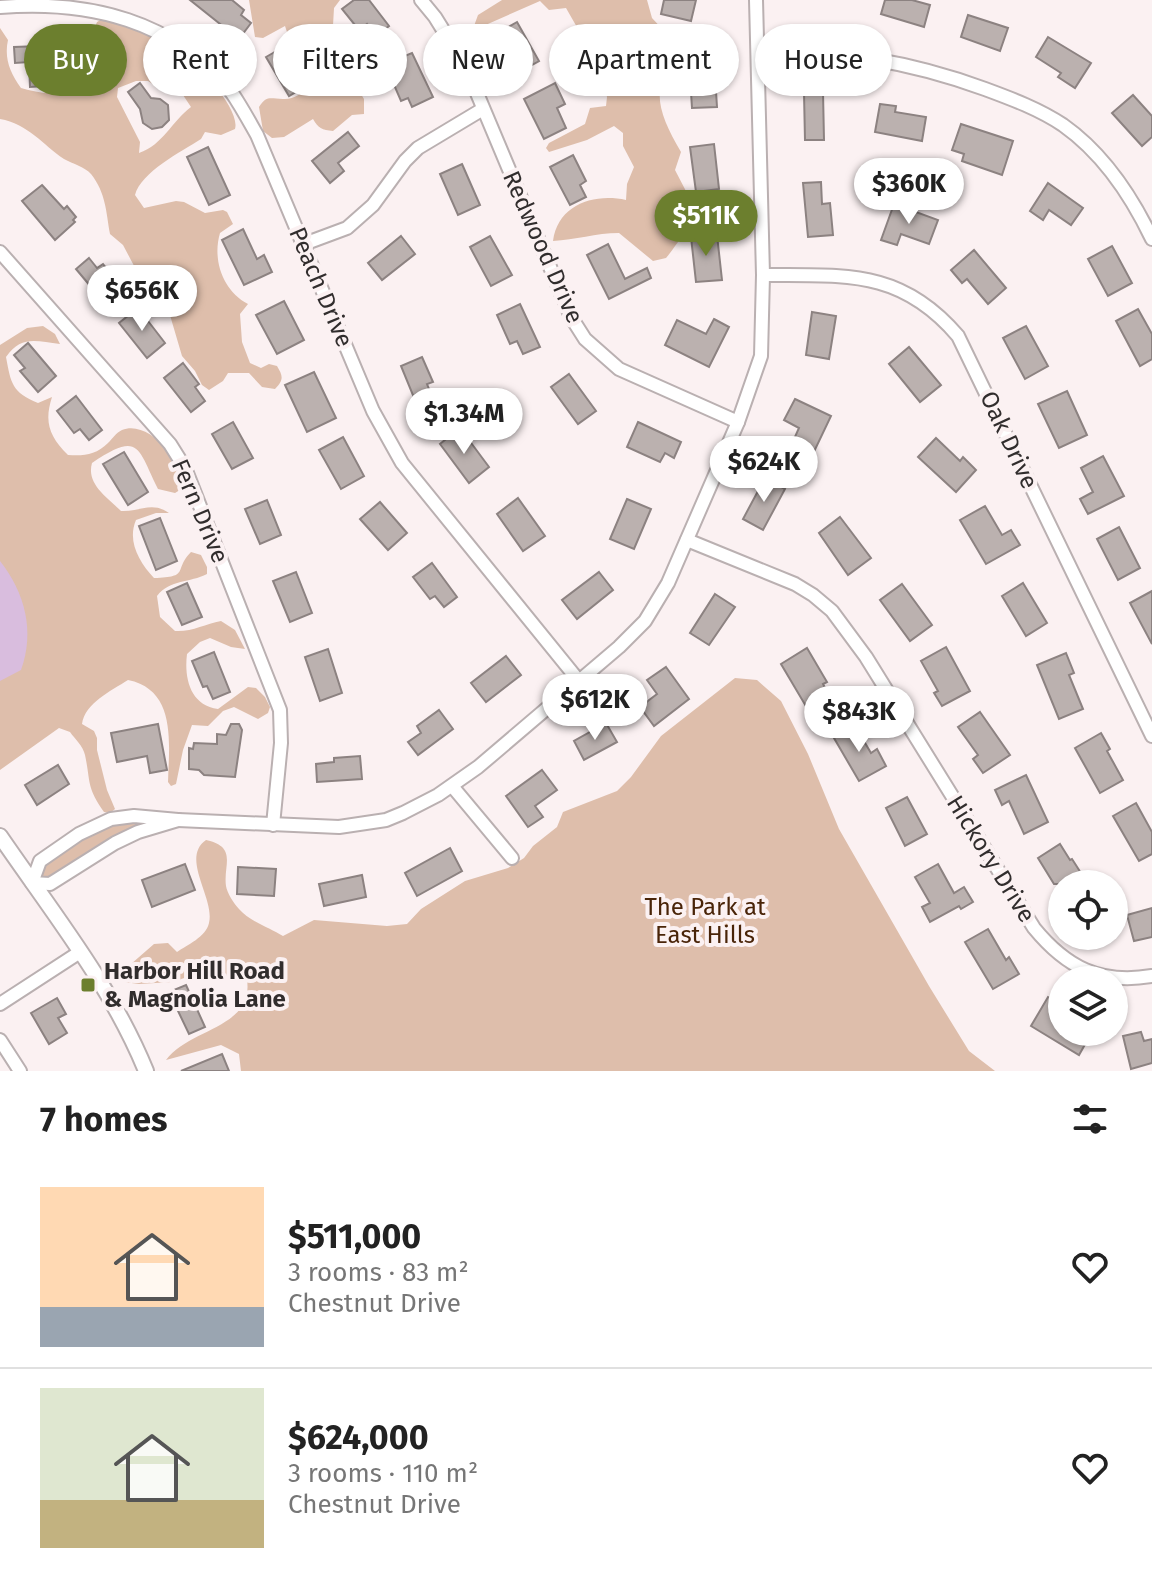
<!DOCTYPE html>
<meta charset="utf-8">
<style>
:root{--surface:#fff;--page:#f2f2f2;--text:#222;--muted:#767676;--line:#e0e0e0;--accent:#6c7f2e}
body{margin:0;font-family:"Fira Sans",sans-serif;background:var(--page);color:var(--text);height:100vh;display:flex;flex-direction:column;font-size:30px;white-space:nowrap}
*{box-sizing:border-box;margin:0}
p{font-size:26px;color:var(--muted)}
.icon{flex:none;width:44px;height:44px;fill:none;stroke:currentColor;stroke-width:2;stroke-linecap:round;stroke-linejoin:round}
.map{position:relative;height:1071px;overflow:hidden}
.side{display:flex;flex-direction:column;background:var(--surface);flex:1}
.side>*{flex:none}
.hud{position:absolute;left:24px;top:24px;width:1104px;height:72px;display:flex;gap:16px}
.controls{position:absolute;left:1048px;top:870px;display:grid;gap:16px}
.controls a{display:grid;place-items:center;width:80px;height:80px;border-radius:50%;background:var(--surface);box-shadow:0 2px 6px #0004;font-size:40px}
.price{position:absolute;translate:-50% -68px;padding:0 18px;border-radius:28px;background:#fff;color:#222;font-size:26px;line-height:52px;filter:drop-shadow(0 2px 4px #0008)}
.price::after{content:'';position:absolute;left:50%;top:48px;width:24px;height:18px;margin-left:-12px;background:inherit;clip-path:polygon(0 0,100% 0,50% 100%)}
.price.selected{background:var(--accent);color:#fff}
ul{padding:0;list-style:none}
li{display:flex;align-items:center;gap:24px;height:200px;padding:0 40px}
li+li{border-top:2px solid var(--line)}
li span{display:grid;place-items:center;flex:none;width:224px;height:160px;border-radius:0px;color:#555}
li>.icon{margin-inline-start:auto}
span .icon{width:96px;height:96px;fill:#fffc;stroke-width:1}
li b{font-size:34px}
h2{display:flex;justify-content:space-between;align-items:center;height:96px;padding:0 40px;font-size:34px}
.chip{padding:0 28px;border-radius:36px;background:var(--surface);box-shadow:0 2px 6px #0004;font-size:28px;line-height:72px}
.chip.selected{background:var(--accent);color:#fff}
.map>svg:first-child{display:block}
.green{fill:#debeab;fill-rule:evenodd}
.water{fill:#d9bdde}
.building{fill:#bbb1af;stroke:#8c8281;stroke-width:2}
.lines{fill:none;stroke-linecap:round;stroke-linejoin:round}
.minor-casing{stroke:#bab0b1;stroke-width:16}
.tertiary-casing{stroke:#bab0b1;stroke-width:18}
.minor{stroke:#fff;stroke-width:12}
.tertiary{stroke:#fff;stroke-width:14}
.poi-dot{fill:#6c7f2e;stroke:#fbf1f2;stroke-width:3}
.labels{text-anchor:middle;dominant-baseline:central;stroke-width:8;stroke-linejoin:round;paint-order:stroke}
.street-label{font-size:24px;fill:#312d2d;stroke:#fbf1f2}
.park-label{font-size:24px;fill:#492408;stroke:#fbf1f2}
.poi-label{font-size:24px;font-weight:bold;fill:#312d2d;stroke:#fbf1f2;text-anchor:start}
</style>
<div class="map">
<svg width="1152" height="1071" viewBox="0 0 1152 1071">
<rect width="100%" height="100%" fill="#fbf1f2"/>
<g class="green">
<path d="M249,0H340L334,8L332,43L345,54L353,69L356,86L364,99V114L352,115L333,131C322,130 318,128 313,119L284,137L272,138L263,131L259,107C267,95 270,99 283,99C293,100 302,93 309,88C312,73 301,40 287,32L285,26L263,38L255,37Z"/>
<path d="M502,0H647L652,18L680,48C648,87 658,112 681,152L675,170L688,195C703,202 721,199 721,220C712,230 700,227 689,232C679,238 674,249 666,258L653,261L619,233C596,233 575,240 553,241C558,205 593,193 626,200L627,184L634,167L623,146V133L614,126L587,140L549,152L546,148L549,143L585,124L590,108L606,106L607,97L598,64L588,53L586,43L566,8L549,10L540,1L481,27L474,26L478,15Z"/>
<path d="M106,17C127,18 162,37 180,50C195,61 241,109 235,129L221,135L205,132L201,139C181,152 141,172 135,195L144,208L176,201L184,202L205,213L223,210L227,212L233,224L220,233C212,260 223,291 248,304L240,314L242,342L250,363L261,368L269,364L277,366C283,376 284,380 275,389L262,387L249,373H228L223,381L209,390L202,385L195,371L182,356L167,305L157,288L141,279L123,245L110,234C106,212 106,193 91,174C85,167 73,164 64,159C42,144 28,124 0,119V28L8,40C4,58 10,73 21,88C44,94 67,100 78,73C82,65 82,56 85,47L98,52C92,41 92,33 97,22ZM136,81H148L166,92L179,89L191,107C172,121 163,145 139,153L140,142L117,97L118,88Z"/>
<path d="M43,326L55,334L60,344C36,341 21,335 6,357C11,384 12,392 38,403L52,397C44,422 49,436 68,455C84,456 96,455 108,443C113,438 116,433 122,430C150,419 184,464 183,488L175,493L158,489C137,447 140,431 92,463C86,484 107,497 121,511C139,512 152,501 169,513H156L136,520C127,541 139,562 154,578C191,577 173,570 191,552L201,555L207,567V574C190,583 170,579 157,596L160,617L175,631C192,632 205,624 221,621L235,630L245,649L231,647L210,638L200,642L187,654C184,678 190,705 218,709L248,687L256,688L265,697L270,707L268,713L258,719L234,707L223,711L208,726L192,725L183,750L176,784L171,786L168,782C169,744 177,690 128,680C111,691 85,703 82,724L94,731L97,738V750L107,790L115,809L110,813L104,812C86,786 91,783 85,755C83,746 75,739 70,732L59,728L0,770V345L27,328Z"/>
<path d="M735,678L757,680L781,701L808,754L839,829L929,986L969,1051L995,1071H241L239,1054L221,1045L166,1060C190,1028 254,1028 247,980L240,981L203,972L172,982L139,984L124,982L123,971L154,944L168,943L177,952C187,945 206,937 209,923C215,898 180,858 206,840C238,847 223,865 226,886C227,893 234,904 239,909C249,921 270,928 283,936L314,920L387,926L407,924L421,909L465,881L508,868L524,858L533,846L557,827L563,812L617,791L631,777L661,736Z"/>
<polygon points="134,816 157,826 50,884 32,883 40,861 79,834"/>
</g>
<path class="water" d="M0,561C25,593 35,631 21,670L0,681Z"/>
<g class="building">
<polygon points="190,0 232,0 244,10 241,15 251,23 239,39"/>
<polygon points="354,0 369,0 389,26 376,36 367,24 359,30 342,9"/>
<polygon points="664,0 696,0 691,21 661,14"/>
<polygon points="885,0 912,0 930,5 924,27 881,14"/>
<polygon points="968,15 1008,28 1000,51 961,37"/>
<polygon points="517,22 539,61 514,75 493,36"/>
<polygon points="1048,37 1091,63 1075,88 1058,77 1061,73 1036,57"/>
<polygon points="68,45 69,71 44,72 45,86 30,87 29,62 15,63 14,47"/>
<polygon points="280,49 292,71 299,67 306,78 301,81 304,87 289,96 266,57"/>
<polygon points="412,53 433,97 412,107 408,98 401,101 385,64"/>
<polygon points="714,60 717,107 692,108 689,61"/>
<polygon points="140,83 151,98 160,99 168,105 169,120 162,127 152,129 143,123 140,109 128,92"/>
<polygon points="555,83 565,104 557,108 566,128 544,139 524,99"/>
<polygon points="823,92 824,140 805,140 804,93"/>
<polygon points="1133,95 1152,116 1152,137 1142,146 1112,113"/>
<polygon points="880,104 896,106 895,112 926,117 922,141 875,132"/>
<polygon points="961,124 1013,141 1002,175 962,161 964,154 952,150"/>
<polygon points="348,132 359,146 338,163 344,171 330,183 312,161"/>
<polygon points="714,144 719,189 696,192 690,147"/>
<polygon points="208,147 230,195 209,205 187,157"/>
<polygon points="573,155 586,181 580,185 586,197 570,205 550,167"/>
<polygon points="462,164 480,205 458,215 440,174"/>
<polygon points="821,182 822,204 830,203 833,235 808,237 803,183"/>
<polygon points="1048,183 1083,208 1071,225 1049,210 1043,220 1030,211"/>
<polygon points="42,185 64,209 67,206 76,217 73,220 75,222 55,240 22,201"/>
<polygon points="894,204 938,220 929,244 901,234 897,245 881,240"/>
<polygon points="243,229 257,259 264,255 272,272 244,285 222,240"/>
<polygon points="717,235 722,280 696,282 691,237"/>
<polygon points="401,236 415,254 382,280 368,263"/>
<polygon points="490,236 512,275 491,286 470,247"/>
<polygon points="608,244 625,279 647,268 651,278 609,299 587,255"/>
<polygon points="1112,246 1132,283 1108,296 1088,259"/>
<polygon points="974,250 1006,288 988,304 967,279 962,283 951,270"/>
<polygon points="89,258 97,268 103,264 120,285 102,300 76,269"/>
<polygon points="284,301 304,340 277,354 256,315"/>
<polygon points="520,304 540,347 523,354 517,341 510,344 497,315"/>
<polygon points="138,308 165,343 147,358 119,323"/>
<polygon points="1138,309 1152,334 1152,359 1140,366 1116,321"/>
<polygon points="812,312 836,316 829,359 806,355"/>
<polygon points="714,319 729,327 709,367 665,345 677,320 706,334"/>
<polygon points="1026,326 1048,366 1025,379 1003,338"/>
<polygon points="28,343 56,376 38,392 20,371 25,368 14,355"/>
<polygon points="909,347 941,385 920,402 889,364"/>
<polygon points="422,357 433,382 427,384 433,399 417,405 401,366"/>
<polygon points="183,363 199,384 195,387 205,401 191,412 164,378"/>
<polygon points="314,372 336,418 307,432 285,385"/>
<polygon points="569,374 596,411 578,424 551,387"/>
<polygon points="1067,391 1087,435 1059,448 1038,404"/>
<polygon points="76,396 102,430 89,440 80,429 74,433 57,411"/>
<polygon points="795,399 831,416 811,458 790,448 799,428 784,420"/>
<polygon points="233,422 253,458 232,469 212,434"/>
<polygon points="638,422 681,442 674,458 665,453 660,462 627,447"/>
<polygon points="460,428 489,467 469,483 440,444"/>
<polygon points="343,437 364,476 341,489 319,450"/>
<polygon points="936,438 960,461 963,457 976,470 956,492 918,457"/>
<polygon points="124,452 148,492 128,505 103,464"/>
<polygon points="1103,456 1124,496 1088,514 1080,499 1093,492 1081,468"/>
<polygon points="765,478 785,489 763,530 743,519"/>
<polygon points="518,498 545,536 523,551 497,514"/>
<polygon points="627,499 651,509 634,549 610,539"/>
<polygon points="267,500 281,535 260,544 245,509"/>
<polygon points="380,502 407,533 388,550 360,519"/>
<polygon points="985,506 1002,535 1011,530 1020,545 986,564 960,520"/>
<polygon points="840,517 871,558 848,575 819,533"/>
<polygon points="160,518 177,561 156,570 139,526"/>
<polygon points="1119,527 1140,568 1118,580 1097,539"/>
<polygon points="432,563 457,597 444,607 435,596 430,599 413,577"/>
<polygon points="296,572 312,613 290,622 273,581"/>
<polygon points="599,572 613,590 577,619 562,600"/>
<polygon points="187,583 202,617 182,625 167,592"/>
<polygon points="1023,583 1047,623 1026,636 1002,596"/>
<polygon points="902,584 932,625 910,641 880,600"/>
<polygon points="1152,591 1152,644 1130,603"/>
<polygon points="715,594 735,607 709,645 690,633"/>
<polygon points="946,647 970,691 942,706 934,693 938,691 921,661"/>
<polygon points="807,648 827,682 823,684 829,695 807,708 781,664"/>
<polygon points="328,649 342,693 320,701 305,657"/>
<polygon points="214,652 230,692 213,699 207,686 203,687 192,661"/>
<polygon points="1066,653 1074,673 1069,675 1083,709 1059,719 1037,665"/>
<polygon points="506,656 521,675 486,702 471,683"/>
<polygon points="666,667 689,699 654,726 640,707 657,694 647,680"/>
<polygon points="439,710 453,729 418,755 408,742 421,733 417,726"/>
<polygon points="980,712 1010,755 983,773 973,759 978,755 958,727"/>
<polygon points="606,723 617,742 584,760 574,741"/>
<polygon points="158,724 167,770 150,773 147,756 117,762 111,733"/>
<polygon points="231,724 239,724 242,730 235,777 204,775 199,770 189,769 189,748 193,749 194,743 217,744 217,734 226,735"/>
<polygon points="855,726 871,753 877,749 886,766 859,781 834,738"/>
<polygon points="1101,733 1110,749 1107,751 1123,780 1100,793 1075,748"/>
<polygon points="360,756 362,779 317,782 316,764 334,762 334,758"/>
<polygon points="58,765 69,784 37,805 25,785"/>
<polygon points="542,770 557,790 535,806 543,817 528,827 506,796"/>
<polygon points="1026,775 1048,822 1024,834 1009,801 1002,805 995,790"/>
<polygon points="907,797 927,834 905,846 886,808"/>
<polygon points="1136,803 1152,832 1152,854 1139,861 1113,816"/>
<polygon points="1060,844 1070,860 1072,859 1088,884 1054,884 1038,858"/>
<polygon points="450,848 462,871 417,896 405,873"/>
<polygon points="185,864 195,890 152,907 142,880"/>
<polygon points="938,864 954,893 964,887 973,902 961,909 959,906 930,922 922,907 930,903 915,877"/>
<polygon points="238,867 276,869 274,896 237,894"/>
<polygon points="362,875 366,897 324,906 319,884"/>
<polygon points="1152,908 1152,937 1134,941 1127,915"/>
<polygon points="988,929 1006,960 1009,957 1019,974 993,989 965,942"/>
<polygon points="186,985 205,1027 189,1034 169,992"/>
<polygon points="1048,997 1062,1005 1062,1032 1092,1032 1079,1055 1031,1026"/>
<polygon points="57,998 66,1014 58,1018 67,1033 49,1044 31,1013"/>
<polygon points="1141,1032 1144,1041 1152,1039 1152,1063 1131,1069 1123,1036"/>
<polygon points="222,1054 229,1071 181,1071"/>
</g>
<g class="lines">
<defs>
<g id="minor">
<polyline points="421,0 435,17 466,67 571,317 585,339 619,369 738,422"/>
<path d="M0,7C88,0 175,20 232,93C241,106 249,121 257,135L373,411L402,463L579,681"/>
<path d="M758,49C842,52 906,60 985,89C1012,99 1039,109 1063,125C1104,154 1131,195 1152,239"/>
<polyline points="304,244 347,228 373,205 405,161 418,148 483,109"/>
<polyline points="0,252 170,444 185,468 280,710 281,743 273,825"/>
<path d="M763,275C844,276 900,268 958,336L1152,736"/>
<path d="M687,540L795,584L813,595L832,611L866,657L1034,928C1066,967 1100,985 1152,976"/>
<polyline points="452,786 512,858"/>
<polygon points="134,816 178,820 138,832 115,843 50,884 32,883 40,861 79,834 111,819"/>
<polyline points="178,820 339,827 386,820 403,813 438,795 478,767 619,647 645,621 668,583 738,422 761,356 763,275 756,0"/>
<polyline points="0,1004 80,952"/>
<polyline points="0,1040 20,1071"/>
</g>
<path id="tertiary" d="M0,836C52,912 111,985 146,1071"/>
</defs>
<use href="#minor" class="minor-casing"/>
<use href="#tertiary" class="tertiary-casing"/>
<use href="#minor" class="minor"/>
<use href="#tertiary" class="tertiary"/>
</g>
<rect class="poi-dot" x="80" y="977" width="16" height="16" rx="4"/>
<g class="labels">
<g class="street-label">
<text transform="translate(543 247) rotate(66)">Redwood Drive</text>
<text transform="translate(321 287) rotate(67)">Peach Drive</text>
<text transform="translate(1009 440) rotate(65)">Oak Drive</text>
<text transform="translate(200 511) rotate(67)">Fern Drive</text>
<text transform="translate(991 859) rotate(58)">Hickory Drive</text>
</g>
<g class="park-label">
<text x="705" y="907">The Park at<tspan x="705" dy="28">East Hills</tspan></text>
</g>
<g class="poi-label">
<text x="104" y="971">Harbor Hill Road<tspan x="104" dy="28">&amp; Magnolia Lane</tspan></text>
</g>
</g>
</svg>
<div class="controls">
<a><svg class="icon" aria-label="locate" viewBox="0 0 24 24"><circle cx="12" cy="12" r="6"/><path d="M12 2v4M12 18v4M2 12h4M18 12h4"/></svg></a>
<a><svg class="icon" aria-label="layers" viewBox="0 0 24 24"><path d="M12 4l9 5-9 5-9-5zM3 14l9 5 9-5"/></svg></a>
</div>
<b class="price" style="left:909px;top:226px">$360K</b>
<b class="price selected" style="left:706px;top:258px">$511K</b>
<b class="price" style="left:142px;top:333px">$656K</b>
<b class="price" style="left:464px;top:456px">$1.34M</b>
<b class="price" style="left:764px;top:504px">$624K</b>
<b class="price" style="left:595px;top:742px">$612K</b>
<b class="price" style="left:859px;top:754px">$843K</b>
<div class="hud">
<a class="chip selected">Buy</a>
<a class="chip">Rent</a>
<a class="chip">Filters</a>
<a class="chip">New</a>
<a class="chip">Apartment</a>
<a class="chip">House</a>
</div>
</div>
<section class="side">
<h2>7 homes<svg class="icon" aria-label="filters" viewBox="0 0 24 24"><path d="M4 7h16M4 17h16"/><circle cx="9" cy="7" r="2"/><circle cx="15" cy="17" r="2"/></svg></h2>
<ul>
<li><span style="background:linear-gradient(#ffd9b3 75%,#9aa5b1 0)"><svg class="icon" aria-label="home" viewBox="0 0 24 24"><path d="M3 11l9-7 9 7M6 9v11h12V9"/></svg></span><div><b>$511,000</b><p>3 rooms · 83 m²</p><p>Chestnut Drive</p></div><svg class="icon" aria-label="heart" viewBox="0 0 24 24"><path d="M12 20l-8-8c-3-5 5-10 8-4 3-6 11-1 8 4z"/></svg></li>
<li><span style="background:linear-gradient(#dfe7d0 70%,#c2b280 0)"><svg class="icon" aria-label="home" viewBox="0 0 24 24"><path d="M3 11l9-7 9 7M6 9v11h12V9"/></svg></span><div><b>$624,000</b><p>3 rooms · 110 m²</p><p>Chestnut Drive</p></div><svg class="icon" aria-label="heart" viewBox="0 0 24 24"><path d="M12 20l-8-8c-3-5 5-10 8-4 3-6 11-1 8 4z"/></svg></li>
</ul>
</section>
